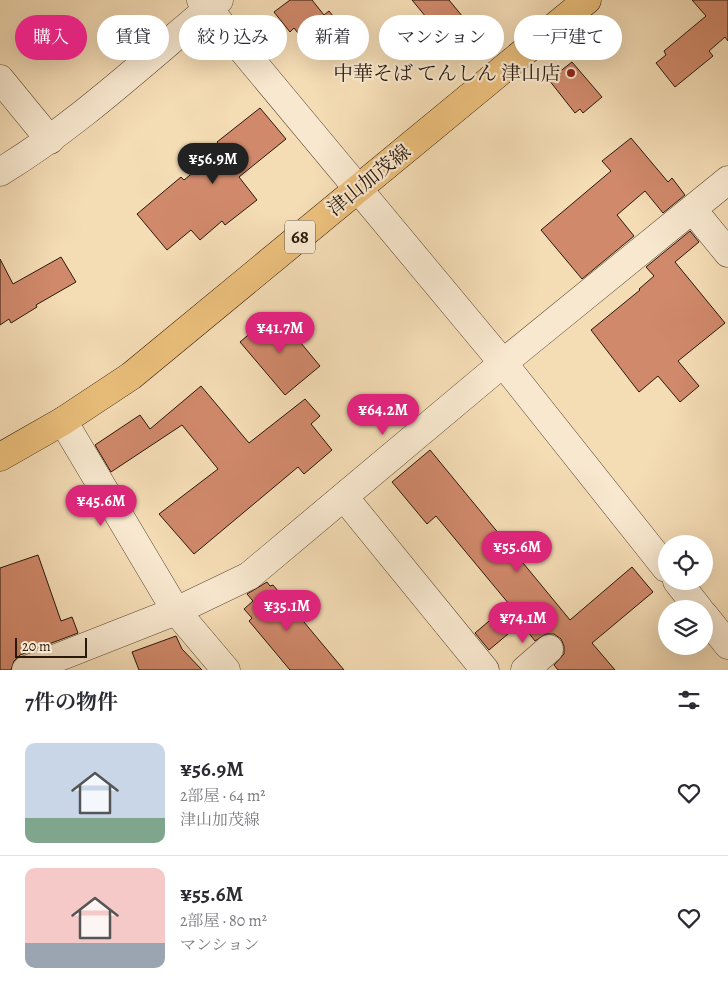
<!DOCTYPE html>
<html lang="ja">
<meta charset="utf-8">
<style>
:root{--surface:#fff;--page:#f2f2f3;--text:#2b2b33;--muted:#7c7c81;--line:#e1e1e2;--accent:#db2777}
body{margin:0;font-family:Alegreya,"Noto Serif JP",serif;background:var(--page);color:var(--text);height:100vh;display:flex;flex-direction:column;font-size:19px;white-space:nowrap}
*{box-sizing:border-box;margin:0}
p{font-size:16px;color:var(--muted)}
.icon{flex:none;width:28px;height:28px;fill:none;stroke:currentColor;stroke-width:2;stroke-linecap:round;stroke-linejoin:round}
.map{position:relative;height:670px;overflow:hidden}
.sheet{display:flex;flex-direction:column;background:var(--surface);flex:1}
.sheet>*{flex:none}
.hud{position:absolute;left:15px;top:15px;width:699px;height:45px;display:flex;gap:10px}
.buttons{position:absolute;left:658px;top:535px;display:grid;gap:10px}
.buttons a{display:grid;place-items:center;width:55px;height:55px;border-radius:50%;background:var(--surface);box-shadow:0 5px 20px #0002;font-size:25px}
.scale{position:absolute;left:15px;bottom:12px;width:72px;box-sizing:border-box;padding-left:5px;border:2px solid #2a180b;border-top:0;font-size:14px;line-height:18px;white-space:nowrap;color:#2a180b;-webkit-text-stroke:4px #f8e8cf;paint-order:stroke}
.price{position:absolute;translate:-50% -42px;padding:0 11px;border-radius:18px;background:var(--accent);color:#fff;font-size:16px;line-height:32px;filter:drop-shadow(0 1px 2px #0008)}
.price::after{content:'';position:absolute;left:50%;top:30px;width:15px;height:11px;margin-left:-8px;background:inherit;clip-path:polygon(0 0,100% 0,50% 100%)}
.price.selected{background:#222;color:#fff}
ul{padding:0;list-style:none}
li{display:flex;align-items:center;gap:15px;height:125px;padding:0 25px}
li+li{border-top:1px solid var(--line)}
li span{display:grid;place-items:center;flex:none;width:140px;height:100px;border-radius:10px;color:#555}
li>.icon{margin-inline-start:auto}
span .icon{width:60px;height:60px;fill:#fffc;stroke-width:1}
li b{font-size:21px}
h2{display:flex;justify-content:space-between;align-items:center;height:60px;padding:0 25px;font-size:21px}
.pill{padding:0 18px;border-radius:22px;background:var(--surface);box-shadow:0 5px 20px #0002;font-size:18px;line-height:45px}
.pill.selected{background:var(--accent);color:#fff}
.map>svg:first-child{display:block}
.building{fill:#d0896b;stroke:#2a180b}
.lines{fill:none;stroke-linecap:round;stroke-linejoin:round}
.minor-casing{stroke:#5c4936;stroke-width:29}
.major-casing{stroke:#2a180b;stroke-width:29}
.minor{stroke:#f8e8cf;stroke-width:28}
.major{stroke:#eabe7a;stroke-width:28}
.poi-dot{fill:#8f2418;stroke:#f8e8cf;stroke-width:2}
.labels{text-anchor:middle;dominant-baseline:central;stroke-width:4.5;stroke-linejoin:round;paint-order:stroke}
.shield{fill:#f8e8cf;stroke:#685646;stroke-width:1}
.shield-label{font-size:19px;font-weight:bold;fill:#2a180b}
.poi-label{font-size:20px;fill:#2a180b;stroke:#f8e8cf;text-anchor:end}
.street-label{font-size:20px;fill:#2a180b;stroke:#f8e8cf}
</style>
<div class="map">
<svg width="728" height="670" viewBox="0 0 728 670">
<rect width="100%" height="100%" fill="#f4dcb5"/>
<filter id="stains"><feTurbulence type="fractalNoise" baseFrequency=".004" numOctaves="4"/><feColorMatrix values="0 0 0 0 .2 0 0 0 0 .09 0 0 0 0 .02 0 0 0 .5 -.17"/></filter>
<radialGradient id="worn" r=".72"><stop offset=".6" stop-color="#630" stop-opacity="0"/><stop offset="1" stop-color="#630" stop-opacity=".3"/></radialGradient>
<g class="building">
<polygon points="290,0 312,0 324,15 329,11 342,27 312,51 294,28 290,32 274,12"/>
<polygon points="412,0 449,0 467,22 445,40"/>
<polygon points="692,0 728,0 728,41 725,37 709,51 713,56 675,87 656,63 666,55 664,51 706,16"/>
<polygon points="572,62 602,97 583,113 580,109 575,113 549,80"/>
<polygon points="260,108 286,139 239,177 257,200 225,225 222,221 200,240 191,230 167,250 137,214 181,177 184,180 222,149 217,142"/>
<polygon points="631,138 668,182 672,178 685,195 663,213 645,191 617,215 634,236 582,279 541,230 611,171 602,161"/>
<polygon points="690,231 699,242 675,262 725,323 678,361 699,386 680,402 658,376 639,392 591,330 640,290 639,289 654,276 646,267"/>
<polygon points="61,257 76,282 36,305 37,307 11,323 9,319 0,325 0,259 13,284"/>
<polygon points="275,312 320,366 285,395 240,342"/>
<polygon points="201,386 249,443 305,399 320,416 311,424 332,450 304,474 298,467 194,554 159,514 218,469 182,425 111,472 95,445 140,415 150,429"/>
<polygon points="430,450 570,620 632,567 653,592 592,643 615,670 558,670 554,665 564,654 564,646 561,639 554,634 546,634 535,641 521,623 489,650 475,633 509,604 436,516 427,524 392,482"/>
<polygon points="38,555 61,621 72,617 78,633 20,655 14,661 11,670 0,670 0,568"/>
<polygon points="267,582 270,586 273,585 344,670 290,670 249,621 252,618 244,609 253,601 247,594"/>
<polygon points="176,636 182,649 202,670 139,670 132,652"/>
</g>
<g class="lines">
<defs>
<g id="minor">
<polyline points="201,0 503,363 666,568"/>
<polyline points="0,79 50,140"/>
<path d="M0,172C79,124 147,59 219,0"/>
<polyline points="693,210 728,253"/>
<polyline points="63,421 176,611 226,670"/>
<polyline points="344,497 485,670"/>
<polyline points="677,581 699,609"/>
<polyline points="704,615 728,645"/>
<polyline points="26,670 176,611 249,576 503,363 728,180"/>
<polyline points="525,670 549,649"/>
</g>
<polyline id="major" points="0,457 63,421 131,376 587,0"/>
</defs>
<use href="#minor" class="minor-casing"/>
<use href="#major" class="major-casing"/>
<use href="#minor" class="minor"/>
<use href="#major" class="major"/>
</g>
<circle class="poi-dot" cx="571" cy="73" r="5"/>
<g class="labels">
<rect class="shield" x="285" y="220.5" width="30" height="33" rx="4"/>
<g class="shield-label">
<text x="300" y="237">68</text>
</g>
<g class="poi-label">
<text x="561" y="73">中華そば てんしん 津山店</text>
</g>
<g class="street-label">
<text transform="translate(369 180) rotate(-39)">津山加茂線</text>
</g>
</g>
<rect width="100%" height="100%" filter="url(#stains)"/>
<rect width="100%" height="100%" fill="url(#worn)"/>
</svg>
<div class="buttons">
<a><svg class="icon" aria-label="locate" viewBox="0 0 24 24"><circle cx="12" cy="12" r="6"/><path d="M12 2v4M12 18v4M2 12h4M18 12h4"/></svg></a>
<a><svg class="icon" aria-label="layers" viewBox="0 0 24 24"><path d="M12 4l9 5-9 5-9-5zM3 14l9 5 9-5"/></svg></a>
</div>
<div class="scale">20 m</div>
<b class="price selected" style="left:213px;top:185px">¥56.9M</b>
<b class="price" style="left:280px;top:354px">¥41.7M</b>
<b class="price" style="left:383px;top:436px">¥64.2M</b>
<b class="price" style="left:101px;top:527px">¥45.6M</b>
<b class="price" style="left:517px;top:573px">¥55.6M</b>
<b class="price" style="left:287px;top:632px">¥35.1M</b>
<b class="price" style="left:523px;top:644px">¥74.1M</b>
<div class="hud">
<a class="pill selected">購入</a>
<a class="pill">賃貸</a>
<a class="pill">絞り込み</a>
<a class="pill">新着</a>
<a class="pill">マンション</a>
<a class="pill">一戸建て</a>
</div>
</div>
<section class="sheet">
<h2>7件の物件<svg class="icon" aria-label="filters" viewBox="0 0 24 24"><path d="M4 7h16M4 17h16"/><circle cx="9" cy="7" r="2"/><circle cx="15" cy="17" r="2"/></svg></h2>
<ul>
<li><span style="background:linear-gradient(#c9d6e8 75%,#7fa58c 0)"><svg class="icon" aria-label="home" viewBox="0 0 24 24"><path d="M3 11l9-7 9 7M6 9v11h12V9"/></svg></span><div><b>¥56.9M</b><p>2部屋 · 64 m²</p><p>津山加茂線</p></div><svg class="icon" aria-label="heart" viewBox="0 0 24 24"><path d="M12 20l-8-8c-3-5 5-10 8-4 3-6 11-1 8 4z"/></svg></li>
<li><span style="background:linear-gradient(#f6c9c9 75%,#9aa5b1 0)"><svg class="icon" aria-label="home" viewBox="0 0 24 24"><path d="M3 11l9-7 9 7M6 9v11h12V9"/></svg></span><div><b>¥55.6M</b><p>2部屋 · 80 m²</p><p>マンション</p></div><svg class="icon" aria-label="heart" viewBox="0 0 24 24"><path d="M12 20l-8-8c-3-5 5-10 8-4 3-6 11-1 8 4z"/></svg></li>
</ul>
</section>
